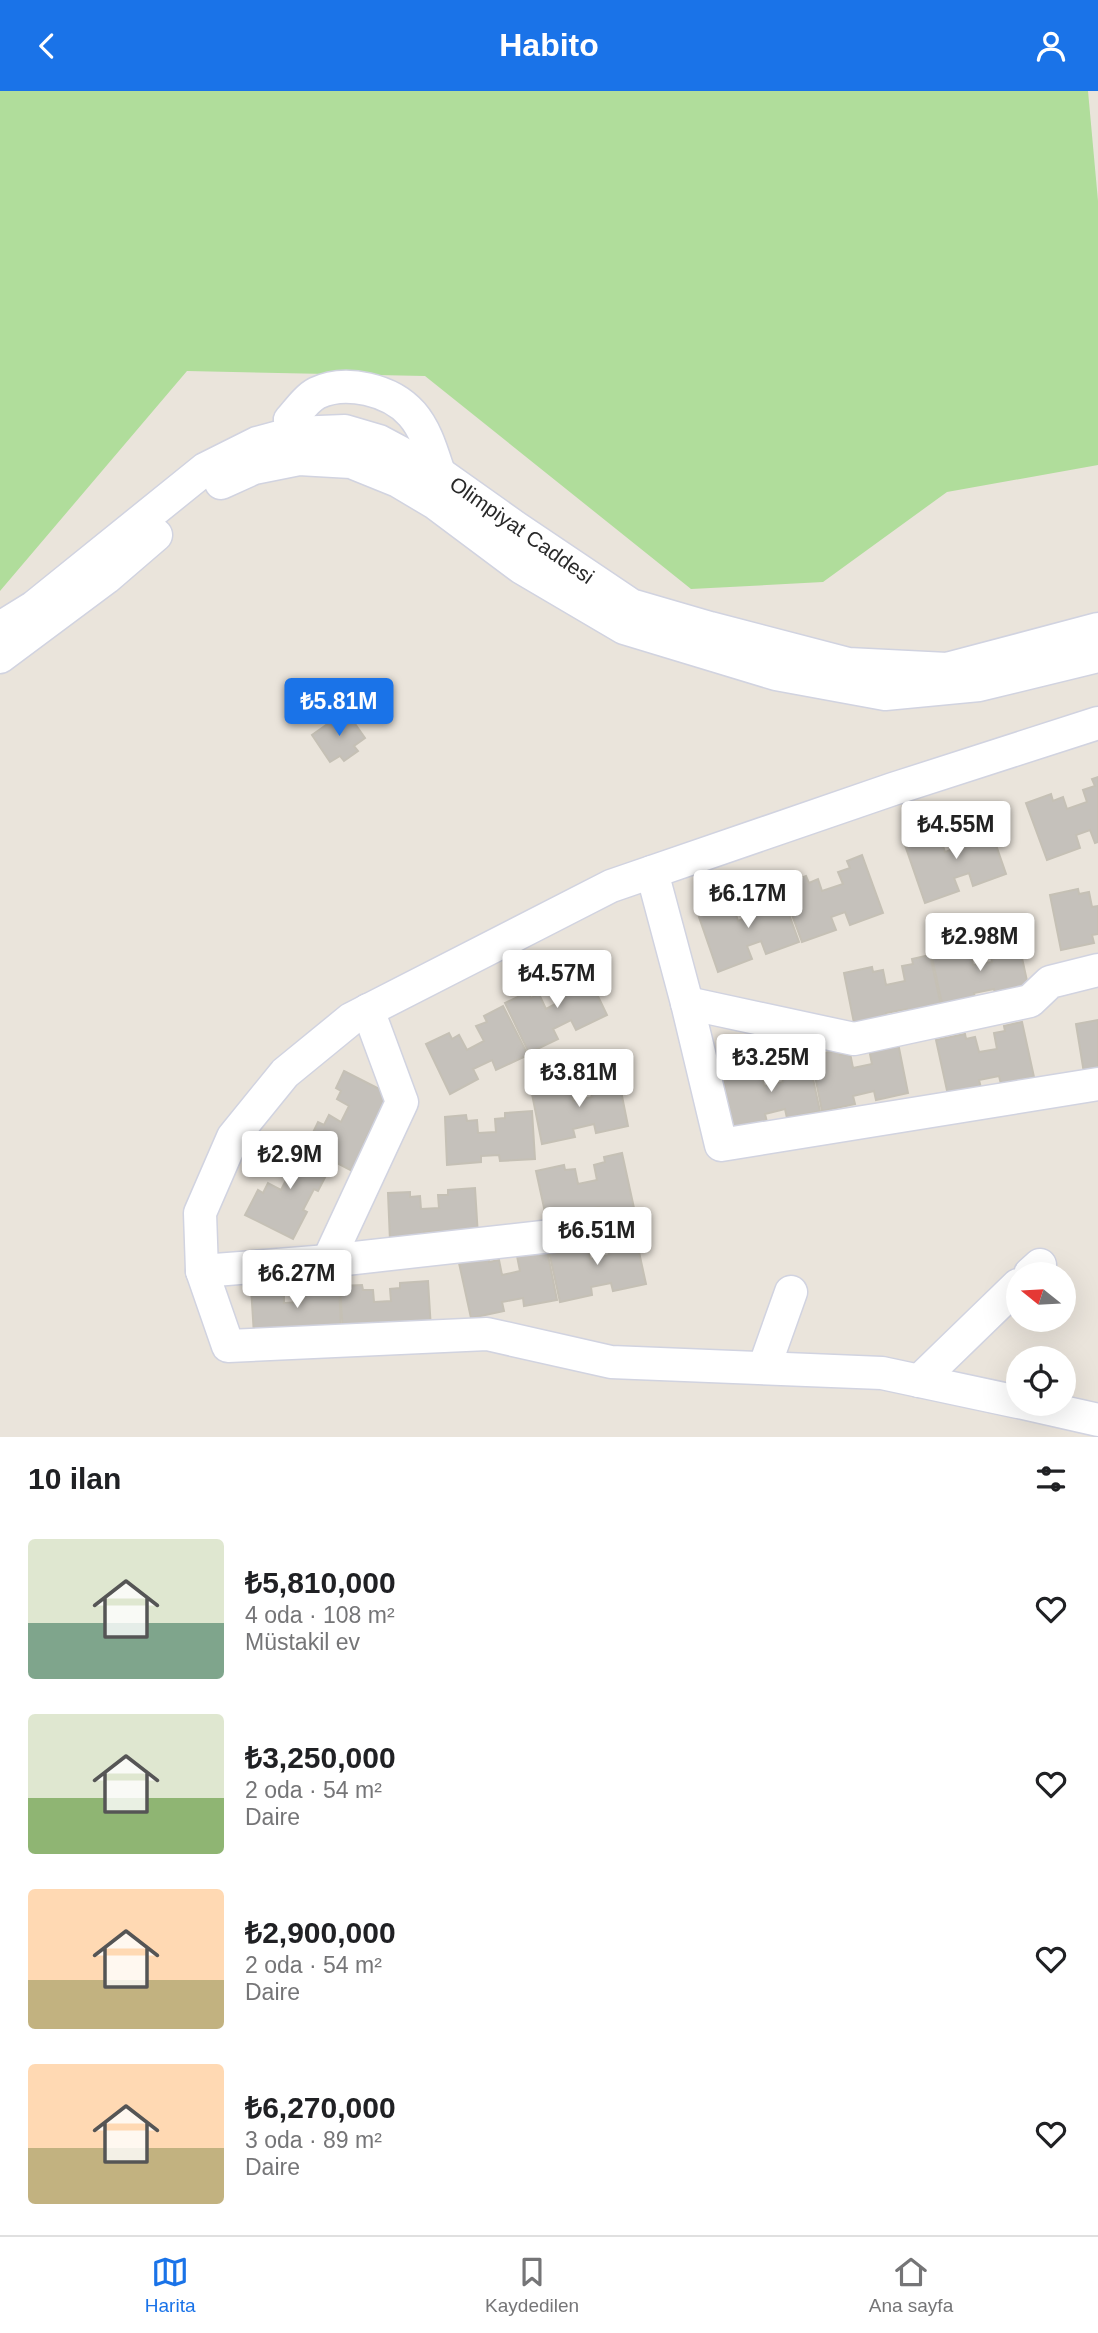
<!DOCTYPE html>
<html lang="tr">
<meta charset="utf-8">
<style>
:root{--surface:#fff;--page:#f2f2f2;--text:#202124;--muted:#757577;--line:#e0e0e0;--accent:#1a73e8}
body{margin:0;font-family:Arial,sans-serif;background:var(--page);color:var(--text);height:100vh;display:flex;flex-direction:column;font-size:26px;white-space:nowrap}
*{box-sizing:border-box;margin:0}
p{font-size:23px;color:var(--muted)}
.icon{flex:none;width:38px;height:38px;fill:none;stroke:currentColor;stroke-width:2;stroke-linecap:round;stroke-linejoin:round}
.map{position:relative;height:1346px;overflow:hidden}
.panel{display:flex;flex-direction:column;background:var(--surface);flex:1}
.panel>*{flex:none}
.needle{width:46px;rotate:288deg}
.fabs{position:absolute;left:1006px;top:1171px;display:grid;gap:14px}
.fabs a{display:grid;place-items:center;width:70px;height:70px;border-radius:50%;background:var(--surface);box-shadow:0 7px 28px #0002;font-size:35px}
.price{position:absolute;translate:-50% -60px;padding:0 16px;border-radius:7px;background:#fff;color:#222;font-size:23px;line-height:46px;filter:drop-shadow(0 2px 4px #0008)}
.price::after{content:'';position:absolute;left:50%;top:42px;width:21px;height:16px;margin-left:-10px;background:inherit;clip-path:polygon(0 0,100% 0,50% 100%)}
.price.selected{background:var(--accent);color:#fff}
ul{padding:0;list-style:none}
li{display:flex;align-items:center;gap:21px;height:175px;padding:0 28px}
li span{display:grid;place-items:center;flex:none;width:196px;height:140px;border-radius:7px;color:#555}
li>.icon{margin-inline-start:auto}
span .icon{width:84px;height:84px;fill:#fffc;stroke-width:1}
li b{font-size:30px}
h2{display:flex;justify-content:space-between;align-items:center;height:84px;padding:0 28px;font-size:30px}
header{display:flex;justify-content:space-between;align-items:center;height:91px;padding:0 28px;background:var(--accent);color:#fff;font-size:32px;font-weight:700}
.dock{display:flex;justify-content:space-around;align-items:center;height:98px;border-top:2px solid var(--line);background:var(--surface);font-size:19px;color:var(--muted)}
.dock a{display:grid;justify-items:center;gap:4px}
.dock .selected{color:var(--accent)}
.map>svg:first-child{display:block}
.green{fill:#b0dd9b}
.building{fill:#c5c1bb;stroke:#c5c0b5;stroke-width:2}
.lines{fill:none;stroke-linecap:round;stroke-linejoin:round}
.minor-casing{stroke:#d1d3e0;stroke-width:35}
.minor{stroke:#fff;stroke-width:32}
.labels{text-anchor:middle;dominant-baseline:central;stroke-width:7;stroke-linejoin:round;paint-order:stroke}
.street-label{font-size:21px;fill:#292929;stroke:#fff}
</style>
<header><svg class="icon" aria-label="back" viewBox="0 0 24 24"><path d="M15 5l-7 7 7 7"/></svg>Habito<svg class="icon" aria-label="person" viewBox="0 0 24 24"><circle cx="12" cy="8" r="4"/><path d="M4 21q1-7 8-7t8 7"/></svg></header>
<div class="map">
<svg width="1098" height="1346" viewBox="0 0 1098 1346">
<rect width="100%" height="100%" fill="#eae4db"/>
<polygon class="green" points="0,0 1088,0 1098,110 1098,374 947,401 823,491 691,498 425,285 187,280 0,500"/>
<g class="building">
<polygon points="346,620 365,647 354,655 358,660 344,670 340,665 330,671 312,644"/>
<polygon points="1098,686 1098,751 1095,752 1090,739 1076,744 1080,757 1047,769 1026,712 1051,703 1053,710 1063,706 1067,718 1087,711 1083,699 1095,695 1092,688"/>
<polygon points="986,725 1006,783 973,795 969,782 954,787 959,800 925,812 905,754 929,745 931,752 941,749 945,761 965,754 961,742 973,737 970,730"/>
<polygon points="862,764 883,822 850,834 845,821 831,826 836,839 802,851 781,794 806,785 809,792 818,788 822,800 843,793 838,781 850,777 847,770"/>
<polygon points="778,793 799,851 766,863 761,850 747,855 752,868 718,881 698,823 722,814 725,821 734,817 738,830 758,822 754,810 766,806 763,799"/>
<polygon points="1078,798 1079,803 1089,801 1092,816 1098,815 1098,843 1092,844 1094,852 1061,859 1050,804"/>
<polygon points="1017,844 1029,899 996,906 994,898 974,902 976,911 943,917 931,862 959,856 960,861 970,859 973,874 992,871 989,855 1000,853 999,848"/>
<polygon points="930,864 942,919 909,926 907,918 886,922 888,930 855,937 844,882 872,876 873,881 883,879 886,894 905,890 902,875 913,873 912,868"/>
<polygon points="583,874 607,924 576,939 571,929 553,938 558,948 529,962 505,912 528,901 531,907 539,903 546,918 563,909 556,895 566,890 563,884"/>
<polygon points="503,915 528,964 496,979 492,969 473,978 478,988 450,1003 426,953 449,942 452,948 459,944 467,959 484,950 476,935 487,931 484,925"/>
<polygon points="1098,929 1098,980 1084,982 1076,933"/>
<polygon points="1022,931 1034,986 1001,993 999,985 979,989 981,997 948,1004 936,949 965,943 966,948 975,946 979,961 997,958 994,942 1005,940 1004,935"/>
<polygon points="897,947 908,1002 876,1009 874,1000 853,1005 855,1013 822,1020 811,965 839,959 840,964 850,962 853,977 872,973 869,958"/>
<polygon points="808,965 820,1020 787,1027 785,1018 765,1023 767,1031 734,1038 722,983 750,977 751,982 761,980 764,995 783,991 780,976 791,974 790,969"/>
<polygon points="344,980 393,1005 379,1032 375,1030 364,1051 368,1053 354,1081 306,1056 318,1031 324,1034 329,1024 341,1031 349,1015 337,1008 341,1000 336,997"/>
<polygon points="617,980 628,1035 596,1042 594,1033 573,1038 575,1046 542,1053 531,998 559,992 560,997 570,995 573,1010 592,1006 588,991 599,989 598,984"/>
<polygon points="532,1020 535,1068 500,1070 499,1064 481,1065 481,1071 447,1074 445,1026 466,1024 467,1030 477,1029 478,1042 496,1041 495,1028 505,1027 505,1022"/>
<polygon points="284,1049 332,1073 318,1100 314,1098 303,1119 307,1121 293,1148 245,1124 258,1099 263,1102 268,1092 281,1099 289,1083 276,1077 280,1068 275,1065"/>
<polygon points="622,1062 634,1117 601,1124 599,1116 579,1120 580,1128 548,1135 536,1080 564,1074 565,1079 575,1078 578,1093 597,1089 594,1074 605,1071 604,1066"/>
<polygon points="475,1097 478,1145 443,1147 442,1140 424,1141 425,1148 390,1150 388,1102 410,1101 410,1106 420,1105 421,1118 439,1117 438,1104 448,1104 448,1099"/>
<polygon points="634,1138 646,1193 613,1200 611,1192 591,1196 592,1204 560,1211 548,1156 587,1153 590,1168 609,1164 606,1149 617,1147 616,1142"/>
<polygon points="546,1154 557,1209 524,1215 523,1207 502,1211 504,1220 471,1227 459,1172 488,1166 489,1171 499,1169 502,1184 520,1180 517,1165 528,1162"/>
<polygon points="428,1190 431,1238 343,1243 340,1195 362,1194 363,1199 373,1199 374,1211 391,1210 390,1198 400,1197 400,1192"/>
<polygon points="339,1191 341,1239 306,1241 306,1235 288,1236 288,1242 254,1244 251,1196 273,1195 273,1200 284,1200 284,1212 302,1211 301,1199 311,1198 311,1193"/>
</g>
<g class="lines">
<defs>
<g id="minor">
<path d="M305,354L297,347L290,329C298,320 307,307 317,302C346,288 391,299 412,323C426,339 432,361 439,382"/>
<polyline points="221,392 254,377 299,368 351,371 398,390 435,412 522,477 624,537 776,583 885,603 979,594 1098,565"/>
<polyline points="0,537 34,516 205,378 257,352 294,342 345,340 379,350 439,382 515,436 631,514 710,537 848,573 947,578 1098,538"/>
<polyline points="0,566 106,487 156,444"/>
<polyline points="652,781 687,912 721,1054 1098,993"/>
<polyline points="687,912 854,948 1030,910 1050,891 1098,879"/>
<polyline points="328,1170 402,1011 368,919"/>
<polyline points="202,1180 328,1170 596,1140"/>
<polyline points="1030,1183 1040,1174"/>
<polyline points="764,1277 791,1201"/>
<polyline points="919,1290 1018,1194"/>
<polyline points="1018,1311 882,1282 611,1271 487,1243 228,1255 202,1180 200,1122 233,1046 285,982 351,928 611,795 893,698 1098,632"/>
<polyline points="1023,1312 1098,1329"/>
</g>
</defs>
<use href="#minor" class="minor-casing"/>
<use href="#minor" class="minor"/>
</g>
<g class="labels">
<g class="street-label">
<text transform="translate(522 439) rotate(35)">Olimpiyat Caddesi</text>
</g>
</g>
</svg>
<div class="fabs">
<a><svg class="needle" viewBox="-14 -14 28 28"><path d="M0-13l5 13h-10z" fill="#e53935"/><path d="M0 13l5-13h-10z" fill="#757577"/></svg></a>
<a><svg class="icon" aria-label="locate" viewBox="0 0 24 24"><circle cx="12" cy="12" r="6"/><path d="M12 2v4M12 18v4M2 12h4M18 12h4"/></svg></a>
</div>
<b class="price selected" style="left:339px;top:647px">₺5.81M</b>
<b class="price" style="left:956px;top:770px">₺4.55M</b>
<b class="price" style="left:748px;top:839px">₺6.17M</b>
<b class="price" style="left:980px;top:882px">₺2.98M</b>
<b class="price" style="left:557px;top:919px">₺4.57M</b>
<b class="price" style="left:771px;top:1003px">₺3.25M</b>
<b class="price" style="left:579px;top:1018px">₺3.81M</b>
<b class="price" style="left:290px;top:1100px">₺2.9M</b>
<b class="price" style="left:597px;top:1176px">₺6.51M</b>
<b class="price" style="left:297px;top:1219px">₺6.27M</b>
</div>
<section class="panel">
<h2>10 ilan<svg class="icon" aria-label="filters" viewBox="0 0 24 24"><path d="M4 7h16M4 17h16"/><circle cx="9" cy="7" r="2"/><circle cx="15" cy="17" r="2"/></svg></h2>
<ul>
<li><span style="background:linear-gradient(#dfe7d0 60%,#7fa58c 0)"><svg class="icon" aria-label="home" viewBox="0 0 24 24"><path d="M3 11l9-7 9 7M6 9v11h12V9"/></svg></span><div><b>₺5,810,000</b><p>4 oda · 108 m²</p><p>Müstakil ev</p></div><svg class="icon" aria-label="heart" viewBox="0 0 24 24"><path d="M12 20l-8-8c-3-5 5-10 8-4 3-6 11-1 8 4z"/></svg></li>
<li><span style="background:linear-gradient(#dfe7d0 60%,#8fb573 0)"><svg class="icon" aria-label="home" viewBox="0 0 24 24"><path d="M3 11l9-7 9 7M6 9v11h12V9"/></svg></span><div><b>₺3,250,000</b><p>2 oda · 54 m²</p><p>Daire</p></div><svg class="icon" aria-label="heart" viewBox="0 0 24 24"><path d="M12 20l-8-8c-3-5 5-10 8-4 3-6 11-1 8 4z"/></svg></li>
<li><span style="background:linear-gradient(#ffd9b3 65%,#c2b280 0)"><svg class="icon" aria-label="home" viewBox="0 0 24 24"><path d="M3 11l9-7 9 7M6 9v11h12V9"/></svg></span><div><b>₺2,900,000</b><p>2 oda · 54 m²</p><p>Daire</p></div><svg class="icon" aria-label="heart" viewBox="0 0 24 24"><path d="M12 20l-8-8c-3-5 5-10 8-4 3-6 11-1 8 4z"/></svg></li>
<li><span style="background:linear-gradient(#ffd9b3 60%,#c2b280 0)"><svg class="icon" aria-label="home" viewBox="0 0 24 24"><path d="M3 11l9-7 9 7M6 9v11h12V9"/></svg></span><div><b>₺6,270,000</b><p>3 oda · 89 m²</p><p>Daire</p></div><svg class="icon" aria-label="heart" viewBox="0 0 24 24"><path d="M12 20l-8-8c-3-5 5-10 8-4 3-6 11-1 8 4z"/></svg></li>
</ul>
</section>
<nav class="dock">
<a class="selected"><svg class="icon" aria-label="map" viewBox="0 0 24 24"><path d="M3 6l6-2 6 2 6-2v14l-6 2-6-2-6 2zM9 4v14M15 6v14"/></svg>Harita</a>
<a><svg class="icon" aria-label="saved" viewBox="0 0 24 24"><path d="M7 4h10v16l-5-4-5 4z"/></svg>Kaydedilen</a>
<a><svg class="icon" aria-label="home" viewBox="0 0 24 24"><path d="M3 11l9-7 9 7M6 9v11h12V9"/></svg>Ana sayfa</a>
</nav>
